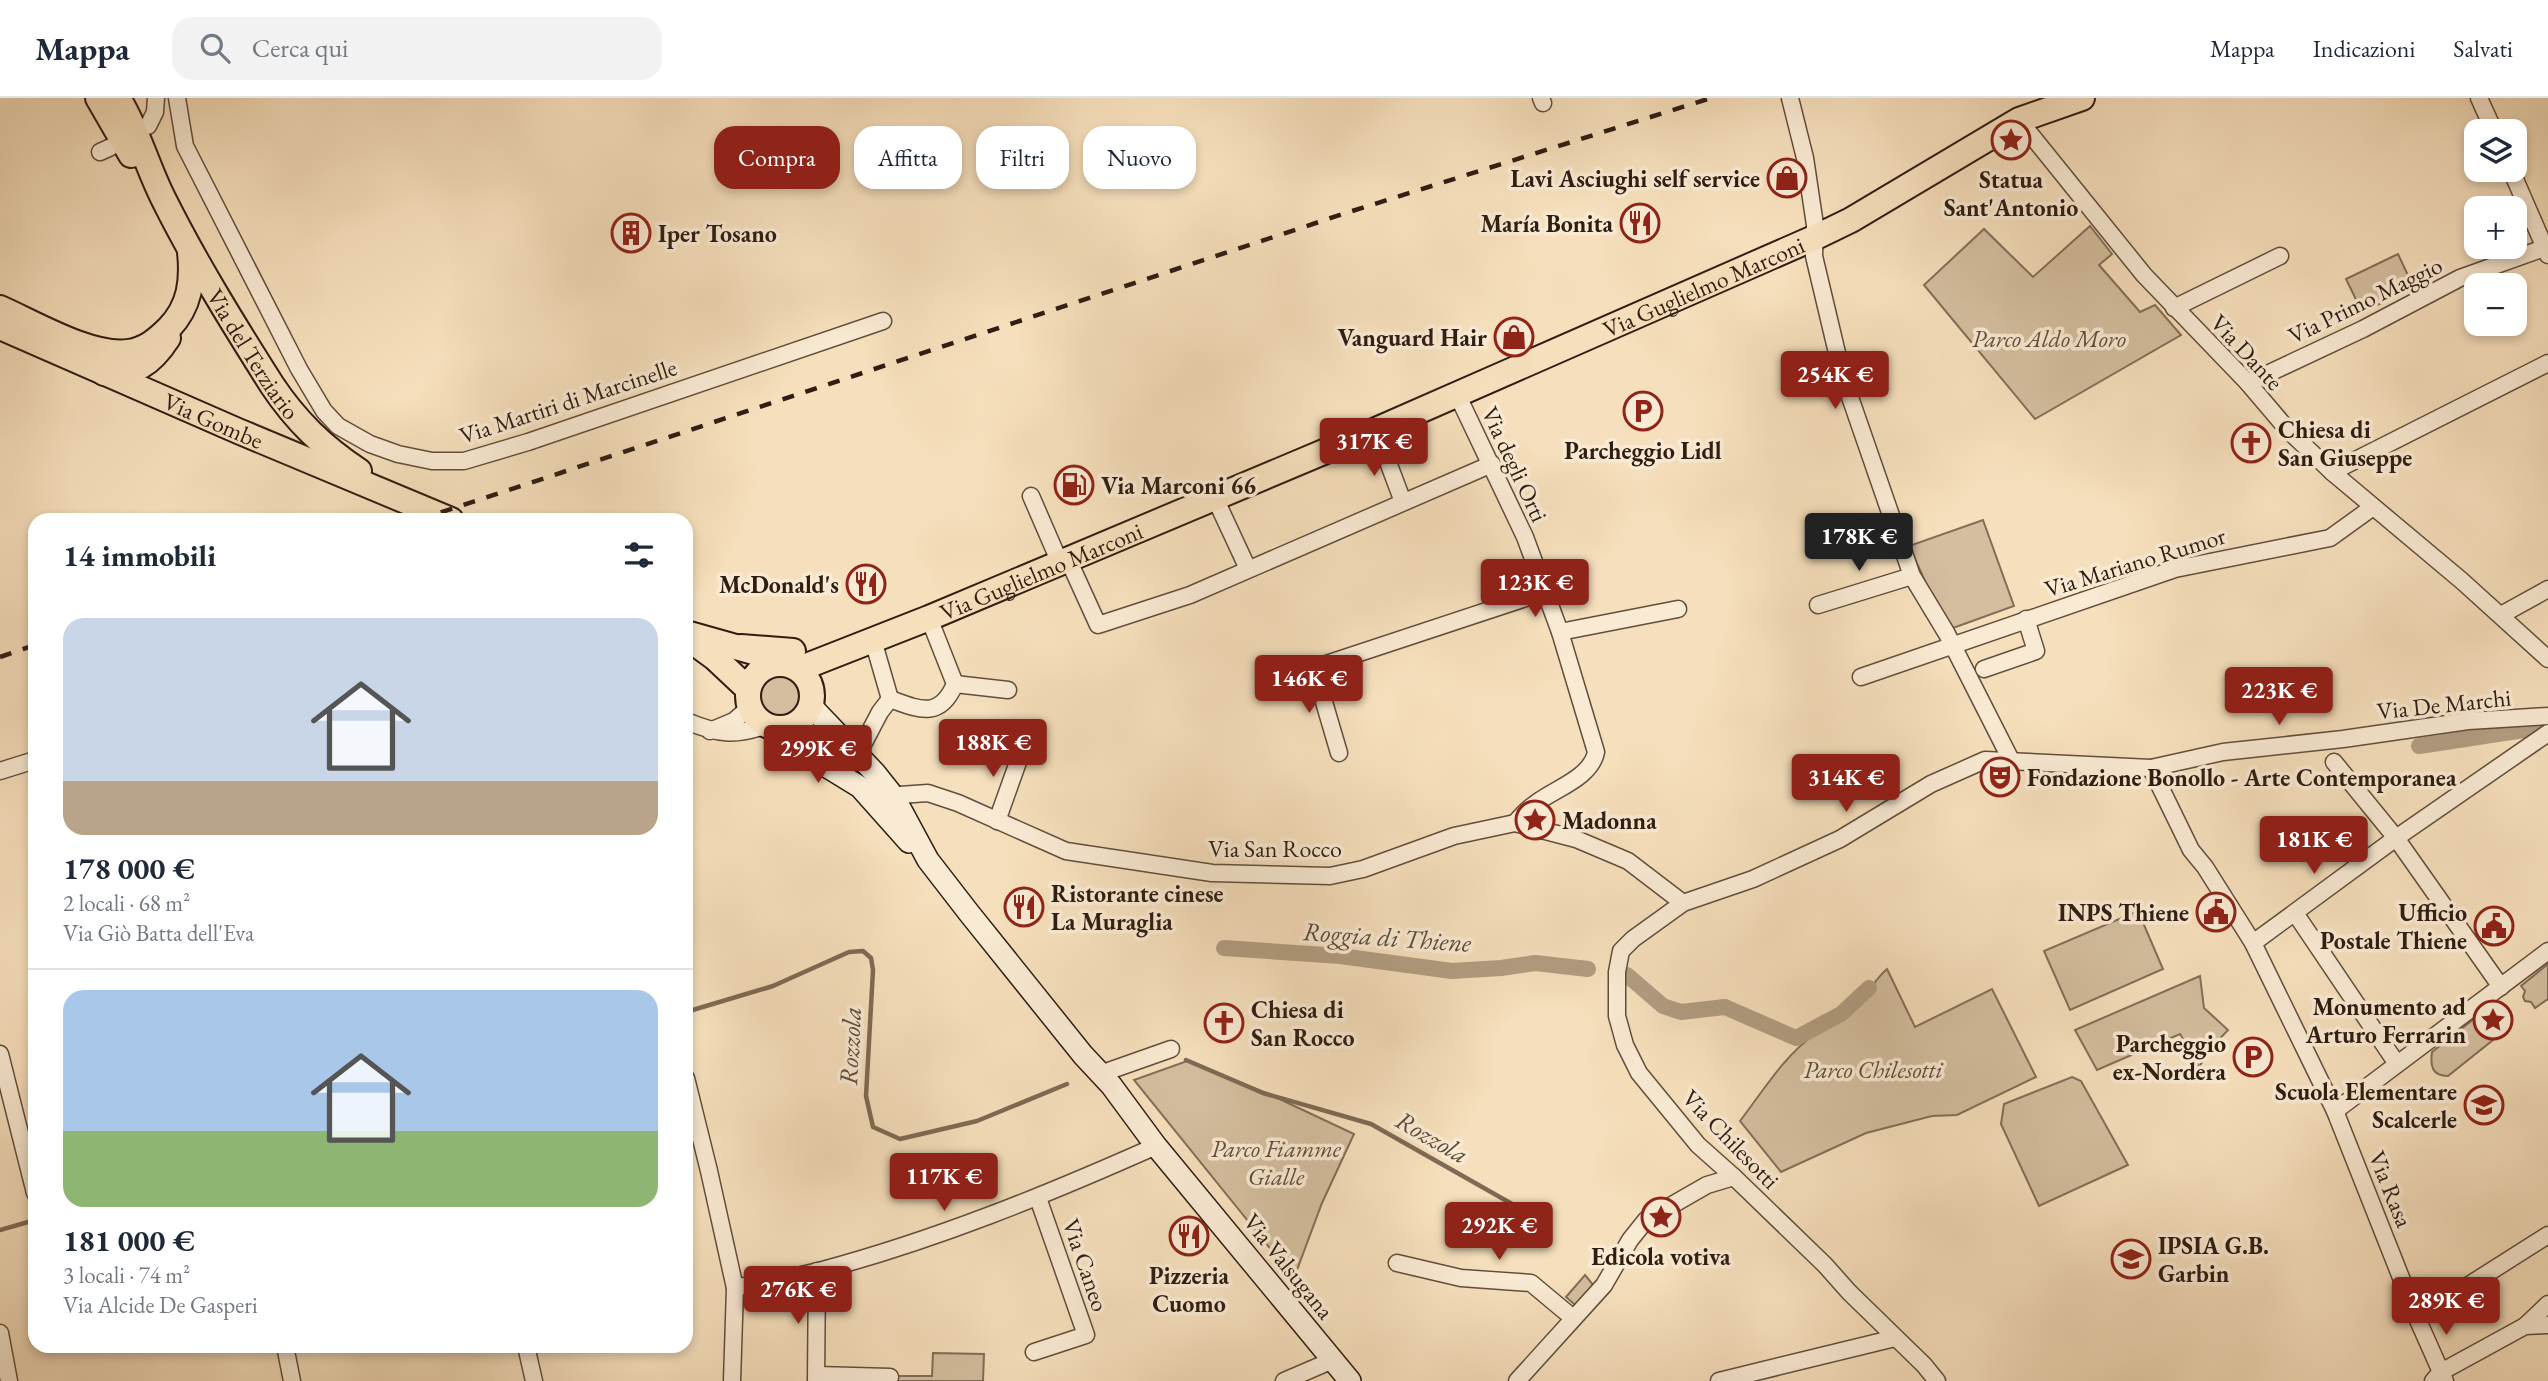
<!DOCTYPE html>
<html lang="it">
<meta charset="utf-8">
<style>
:root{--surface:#fff;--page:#f2f2f3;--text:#1f2937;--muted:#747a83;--line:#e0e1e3;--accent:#8f2418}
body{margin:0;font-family:"EB Garamond",serif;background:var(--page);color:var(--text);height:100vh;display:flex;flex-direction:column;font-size:26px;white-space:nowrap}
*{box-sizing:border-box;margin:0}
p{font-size:23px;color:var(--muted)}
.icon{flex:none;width:38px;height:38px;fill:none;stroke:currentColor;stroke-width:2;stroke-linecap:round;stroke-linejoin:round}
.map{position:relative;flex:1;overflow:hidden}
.panel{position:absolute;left:28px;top:415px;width:665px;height:840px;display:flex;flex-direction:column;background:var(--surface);border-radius:21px;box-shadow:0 4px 10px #0003}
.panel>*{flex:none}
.banner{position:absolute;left:714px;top:28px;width:665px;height:63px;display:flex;gap:14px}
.buttons{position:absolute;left:2464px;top:21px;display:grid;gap:14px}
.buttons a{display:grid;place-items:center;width:63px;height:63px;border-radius:14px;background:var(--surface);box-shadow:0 4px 10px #0003;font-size:35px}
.price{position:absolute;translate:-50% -60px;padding:0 16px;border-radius:7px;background:var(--accent);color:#fff;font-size:23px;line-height:46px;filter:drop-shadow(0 2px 4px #0008)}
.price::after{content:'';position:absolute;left:50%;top:42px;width:21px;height:16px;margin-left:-10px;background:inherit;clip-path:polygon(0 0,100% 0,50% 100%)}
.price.selected{background:#222;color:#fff}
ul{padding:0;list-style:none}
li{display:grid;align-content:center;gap:14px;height:371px;padding:0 35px}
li+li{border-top:2px solid var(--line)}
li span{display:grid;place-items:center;height:217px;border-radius:21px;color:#555}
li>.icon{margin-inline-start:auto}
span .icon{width:126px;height:126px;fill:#fffc;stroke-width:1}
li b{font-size:30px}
h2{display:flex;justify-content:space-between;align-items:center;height:84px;padding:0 35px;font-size:30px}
.tag{padding:0 24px;border-radius:21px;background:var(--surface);box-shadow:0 4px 10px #0003;font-size:24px;line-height:63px}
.tag.selected{background:var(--accent);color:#fff}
header{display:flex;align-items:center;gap:42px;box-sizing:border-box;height:98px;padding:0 35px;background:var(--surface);border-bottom:2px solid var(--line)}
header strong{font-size:33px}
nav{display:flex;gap:38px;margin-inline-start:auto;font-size:24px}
.search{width:490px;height:63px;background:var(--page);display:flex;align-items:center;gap:18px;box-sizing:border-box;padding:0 24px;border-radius:21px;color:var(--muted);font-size:26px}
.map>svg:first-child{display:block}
.green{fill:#d4be9f;stroke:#826e58;stroke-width:2}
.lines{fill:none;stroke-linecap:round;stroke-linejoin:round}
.stream{stroke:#7e6a55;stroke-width:4.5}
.canal{stroke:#b29d82;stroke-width:16}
.street-casing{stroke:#614e3c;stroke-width:19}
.secondary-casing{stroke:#2f1d12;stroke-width:24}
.primary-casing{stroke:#2f1d12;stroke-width:28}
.street{stroke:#f9ead3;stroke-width:16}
.secondary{stroke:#f9ead3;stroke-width:21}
.primary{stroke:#f6dfbc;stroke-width:24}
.rail{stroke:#2f1d12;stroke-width:4.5;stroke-dasharray:12 12;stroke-linecap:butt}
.labels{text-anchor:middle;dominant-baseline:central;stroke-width:7;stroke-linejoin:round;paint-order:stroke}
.poi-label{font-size:24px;font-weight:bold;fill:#2f1d12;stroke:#f9ead3;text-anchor:end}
.street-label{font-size:24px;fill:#2f1d12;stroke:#f9ead3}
.park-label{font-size:24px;font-style:italic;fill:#614d3c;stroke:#f9ead3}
.water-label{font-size:26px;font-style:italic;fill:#5d4a39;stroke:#f9ead3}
</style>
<header>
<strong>Mappa</strong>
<div class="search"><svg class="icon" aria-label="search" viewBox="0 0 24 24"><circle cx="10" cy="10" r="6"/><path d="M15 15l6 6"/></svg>Cerca qui</div>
<nav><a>Mappa</a><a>Indicazioni</a><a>Salvati</a></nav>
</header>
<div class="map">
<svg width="2548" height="1283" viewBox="0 0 2548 1283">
<rect width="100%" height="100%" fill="#f6dfbc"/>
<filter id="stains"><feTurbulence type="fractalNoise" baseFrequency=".00286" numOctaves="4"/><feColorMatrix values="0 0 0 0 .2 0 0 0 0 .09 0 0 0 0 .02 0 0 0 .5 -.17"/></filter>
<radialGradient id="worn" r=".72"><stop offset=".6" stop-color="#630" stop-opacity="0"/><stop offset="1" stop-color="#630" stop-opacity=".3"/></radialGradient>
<g class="green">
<polygon points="2090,128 2112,156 2099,167 2140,214 2155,207 2181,237 2035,321 1924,187 1984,131 2033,179"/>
<polygon points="2398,156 2414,190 2362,214 2346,181"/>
<polygon points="1983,422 2014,508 1953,530 1931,496 1909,448"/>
<circle cx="779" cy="598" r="20"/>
<polygon points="2138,813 2163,871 2070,912 2044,853"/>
<polygon points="2548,866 2548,901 2535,910 2531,904 2525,903 2523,899 2525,893 2521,888"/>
<path d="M1887,871L1915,929L1992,891L2036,979L1957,1017L1932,1018L1866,1035L1781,1074L1740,1023C1763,993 1784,958 1815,936C1824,929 1835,926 1844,920C1862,906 1871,885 1887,871Z"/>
<polygon points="2200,878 2204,910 2228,932 2212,949 2199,969 2180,936 2097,972 2075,932"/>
<path d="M2489,909L2497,916L2502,915L2506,920L2504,925L2508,930L2448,978C2432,978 2430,968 2432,954Z"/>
<polygon points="1187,963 1271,997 1354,1036 1322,1105 1294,1180 1134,982"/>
<polygon points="2072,979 2081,983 2128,1067 2039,1108 2001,1026 2004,1006"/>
<polygon points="1585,1177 1594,1188 1575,1207 1566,1199"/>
<polygon points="933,1255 984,1256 983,1283 896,1283 896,1278 932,1278"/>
</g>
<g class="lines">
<g class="stream">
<polyline points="686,914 773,888 849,854 863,853 871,860 873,872 866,998 873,1029 900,1041 977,1023 1067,986"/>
<polyline points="1186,962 1263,995 1371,1026 1535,1119"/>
<polyline points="0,1132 35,1122"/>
</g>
<g class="canal">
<polyline points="2419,648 2524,632 2548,631"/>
<polyline points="1224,850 1340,858 1452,873 1501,870 1535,865 1588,871"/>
<polyline points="1627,877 1663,908 1681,914 1725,909 1796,940 1841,916 1869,890"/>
</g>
<defs>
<g id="street">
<polyline points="177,0 185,48 299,271 324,313 338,328 370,346 398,356 432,363 464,363 528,344 883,223"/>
<polyline points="1541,0 1543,5"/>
<polyline points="1790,0 1805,60 1815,127 1814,158 1842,276 1912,478 1947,536 2011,662"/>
<polyline points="2479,0 2494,33"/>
<polyline points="2019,22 2144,177 2248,285 2288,332 2332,374 2462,483 2548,561"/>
<polyline points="148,28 155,14 156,0"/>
<polyline points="100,54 111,49"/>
<polyline points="2511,72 2548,157"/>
<polyline points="2174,210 2280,158"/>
<polyline points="2248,285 2363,231 2460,180 2544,150"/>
<path d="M1457,296L1525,439L1560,534L1596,654C1591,680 1554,691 1535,706C1527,711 1521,718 1515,725"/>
<polyline points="1376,332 1403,404"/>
<polyline points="2332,374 2548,265"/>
<polyline points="1031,398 1060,465"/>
<polyline points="1215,400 1248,471"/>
<polyline points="1068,461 1098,527 1190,497 1492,366"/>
<polyline points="1818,507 1912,478"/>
<polyline points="2501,517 2548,491"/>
<polyline points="1560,534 1678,511"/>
<polyline points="873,542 890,601"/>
<polyline points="1984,571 2036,553 2026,521"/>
<polyline points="1861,579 2175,471 2330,440 2373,409"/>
<polyline points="955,586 1008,592"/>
<path d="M890,601C920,612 940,621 955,586L929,520"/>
<path d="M686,623C718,636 734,639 767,627"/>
<polyline points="710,633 734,623 750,609"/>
<polyline points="1339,655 1314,570 1544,494"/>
<polyline points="858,656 880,614 890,601"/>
<polyline points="2334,664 2396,740 2501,889"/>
<polyline points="2151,670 2191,752 2205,769 2253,845 2335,1013 2417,1220 2445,1283"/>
<polyline points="0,673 35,662"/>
<polyline points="885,698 928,695 958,705 1066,753 1212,775 1330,778 1363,771 1454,738 1515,725 1576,741 1628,763 1683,805"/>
<polyline points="997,723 1023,650"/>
<polyline points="2295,815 2397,966"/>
<polyline points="2253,845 2396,740 2548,635"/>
<polyline points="0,956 35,1095"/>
<polyline points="1100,976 1171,951"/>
<polyline points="686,980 709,1073 735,1190 732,1283"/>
<polyline points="2335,1013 2548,853"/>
<polyline points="1397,1165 1461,1180 1531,1185 1573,1220"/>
<path d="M735,1190C762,1184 791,1180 819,1173C935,1142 1046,1097 1156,1048"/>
<polyline points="2417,1220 2548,1137"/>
<polyline points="2525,1228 2548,1206"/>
<polyline points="0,1235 9,1283"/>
<polyline points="285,1248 292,1283"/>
<polyline points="526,1248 534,1283"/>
<polyline points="1034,1254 1086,1237 1038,1100"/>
<polyline points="817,1277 890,1279"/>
<polyline points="816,1283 817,1173"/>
<polyline points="1284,1283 1333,1262"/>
<polyline points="1517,1283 1604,1187 1630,1142 1646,1122 1707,1087 1734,1079"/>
<polyline points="1719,1283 1895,1240"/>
<polyline points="1937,1283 1924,1267 1849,1194 1825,1167 1734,1079 1698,1047 1639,975 1625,947 1617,918 1617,874 1621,853 1633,841 1683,805 1753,781 1840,741 1931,686 1985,662 2151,670 2223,654 2343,641 2468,623 2548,618"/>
<polyline points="2433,1283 2441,1274 2525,1228 2548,1227"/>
</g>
<g id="secondary">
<polyline points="811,608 875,675 894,699 928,762 969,815 1083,957 1111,987 1156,1048 1350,1283"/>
<polyline points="772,629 790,646 860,689 909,744"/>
</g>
<g id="primary">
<polyline points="98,0 131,57"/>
<path id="s1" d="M118,0C138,32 147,69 164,102C196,166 234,227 272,287C296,323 323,349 359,373"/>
<path d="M0,210C34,225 91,259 128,254C145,252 157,242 169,230C190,208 193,183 190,154"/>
<path id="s2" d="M0,229L238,333L451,422"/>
<path d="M104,275C134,278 152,265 168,240"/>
<polyline points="686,535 757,555"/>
<polyline points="689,541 715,560 748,591"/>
<polyline points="741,549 793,553"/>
<circle cx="780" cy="598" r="32"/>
<path id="s3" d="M799,571L929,520L1376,332L1816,139L1851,122L2019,22L2082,0"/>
</g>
</defs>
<use href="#street" class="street-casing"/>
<use href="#secondary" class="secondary-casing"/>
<use href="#primary" class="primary-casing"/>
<use href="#street" class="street"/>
<use href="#secondary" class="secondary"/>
<use href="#primary" class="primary"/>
<g class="rail">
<polyline points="418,422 1349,114 1711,0"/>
<polyline points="0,559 35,547"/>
</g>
</g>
<defs>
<symbol id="sight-ring" viewBox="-11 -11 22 22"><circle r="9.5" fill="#f9ead3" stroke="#8f2418" stroke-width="1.5"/><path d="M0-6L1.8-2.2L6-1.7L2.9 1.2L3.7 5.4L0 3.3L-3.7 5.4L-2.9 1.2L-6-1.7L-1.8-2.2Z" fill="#8f2418"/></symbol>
<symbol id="shop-ring" viewBox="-11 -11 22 22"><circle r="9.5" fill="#f9ead3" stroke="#8f2418" stroke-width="1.5"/><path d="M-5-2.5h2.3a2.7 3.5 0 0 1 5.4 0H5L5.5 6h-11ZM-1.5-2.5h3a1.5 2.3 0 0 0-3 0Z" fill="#8f2418"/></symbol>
<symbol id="restaurant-ring" viewBox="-11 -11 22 22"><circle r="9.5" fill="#f9ead3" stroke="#8f2418" stroke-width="1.5"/><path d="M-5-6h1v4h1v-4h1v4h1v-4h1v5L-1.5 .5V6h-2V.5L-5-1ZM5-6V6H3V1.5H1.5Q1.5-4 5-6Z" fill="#8f2418"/></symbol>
<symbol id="building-ring" viewBox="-11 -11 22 22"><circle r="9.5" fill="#f9ead3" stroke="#8f2418" stroke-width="1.5"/><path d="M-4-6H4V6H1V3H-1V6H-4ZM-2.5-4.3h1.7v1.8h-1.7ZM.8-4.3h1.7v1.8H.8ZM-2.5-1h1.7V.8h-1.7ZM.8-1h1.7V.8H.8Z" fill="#8f2418"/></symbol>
<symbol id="parking-ring" viewBox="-11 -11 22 22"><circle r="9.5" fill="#f9ead3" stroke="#8f2418" stroke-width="1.5"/><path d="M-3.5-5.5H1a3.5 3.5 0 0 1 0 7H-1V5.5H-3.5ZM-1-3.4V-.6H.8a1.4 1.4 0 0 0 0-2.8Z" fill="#8f2418"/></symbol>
<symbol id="church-ring" viewBox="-11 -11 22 22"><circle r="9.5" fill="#f9ead3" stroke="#8f2418" stroke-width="1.5"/><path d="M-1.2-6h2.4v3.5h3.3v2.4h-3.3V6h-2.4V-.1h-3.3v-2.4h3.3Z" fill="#8f2418"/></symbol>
<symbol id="fuel-ring" viewBox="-11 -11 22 22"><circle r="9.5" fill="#f9ead3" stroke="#8f2418" stroke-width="1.5"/><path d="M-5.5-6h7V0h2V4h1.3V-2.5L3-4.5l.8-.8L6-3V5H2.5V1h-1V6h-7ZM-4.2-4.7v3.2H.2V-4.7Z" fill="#8f2418"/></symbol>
<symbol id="theatre-ring" viewBox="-11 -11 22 22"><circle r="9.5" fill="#f9ead3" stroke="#8f2418" stroke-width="1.5"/><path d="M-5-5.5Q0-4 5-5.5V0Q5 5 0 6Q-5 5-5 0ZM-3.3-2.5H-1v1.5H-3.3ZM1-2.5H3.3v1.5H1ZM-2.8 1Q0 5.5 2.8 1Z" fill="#8f2418"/></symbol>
<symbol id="civic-ring" viewBox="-11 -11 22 22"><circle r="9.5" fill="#f9ead3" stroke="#8f2418" stroke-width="1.5"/><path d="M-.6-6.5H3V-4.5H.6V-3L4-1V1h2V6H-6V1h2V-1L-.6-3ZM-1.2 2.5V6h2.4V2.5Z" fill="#8f2418"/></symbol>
<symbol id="school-ring" viewBox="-11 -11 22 22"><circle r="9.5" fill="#f9ead3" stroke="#8f2418" stroke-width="1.5"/><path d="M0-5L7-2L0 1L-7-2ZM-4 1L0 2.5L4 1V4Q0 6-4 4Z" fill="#8f2418"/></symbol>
</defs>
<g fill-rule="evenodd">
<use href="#sight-ring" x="1989" y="20" width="44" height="44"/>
<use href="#shop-ring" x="1765" y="58" width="44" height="44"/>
<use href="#restaurant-ring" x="1618" y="103" width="44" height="44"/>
<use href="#building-ring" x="609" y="113" width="44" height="44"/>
<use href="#shop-ring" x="1492" y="217" width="44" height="44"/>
<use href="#parking-ring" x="1621" y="291" width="44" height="44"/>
<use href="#church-ring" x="2229" y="323" width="44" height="44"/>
<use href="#fuel-ring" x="1052" y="365" width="44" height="44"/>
<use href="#restaurant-ring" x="844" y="464" width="44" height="44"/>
<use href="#theatre-ring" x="1978" y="657" width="44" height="44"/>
<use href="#sight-ring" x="1513" y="700" width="44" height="44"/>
<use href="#restaurant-ring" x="1002" y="787" width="44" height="44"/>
<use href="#civic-ring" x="2194" y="792" width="44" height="44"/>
<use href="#civic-ring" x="2472" y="806" width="44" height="44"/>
<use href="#sight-ring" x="2471" y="900" width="44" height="44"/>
<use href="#church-ring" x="1202" y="903" width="44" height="44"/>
<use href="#parking-ring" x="2231" y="937" width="44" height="44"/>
<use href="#school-ring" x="2462" y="985" width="44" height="44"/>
<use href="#sight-ring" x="1639" y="1097" width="44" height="44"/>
<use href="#restaurant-ring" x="1167" y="1116" width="44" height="44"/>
<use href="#school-ring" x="2109" y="1139" width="44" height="44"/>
</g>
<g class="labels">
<g class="poi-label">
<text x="1760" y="80">Lavi Asciughi self service</text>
<text x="2011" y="81" text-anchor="middle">Statua<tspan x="2011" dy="28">Sant'Antonio</tspan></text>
<text x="1613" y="125">María Bonita</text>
<text x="658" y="135" text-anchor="start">Iper Tosano</text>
<text x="1487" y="239">Vanguard Hair</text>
<text x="2278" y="331" text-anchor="start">Chiesa di<tspan x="2278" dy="28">San Giuseppe</tspan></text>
<text x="1643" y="352" text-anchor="middle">Parcheggio Lidl</text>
<text x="1101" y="387" text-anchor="start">Via Marconi 66</text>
<text x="839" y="486">McDonald's</text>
<text x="2027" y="679" text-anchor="start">Fondazione Bonollo - Arte Contemporanea</text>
<text x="1562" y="722" text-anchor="start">Madonna</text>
<text x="1051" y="795" text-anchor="start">Ristorante cinese<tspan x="1051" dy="28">La Muraglia</tspan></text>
<text x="2189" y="814">INPS Thiene</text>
<text x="2467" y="814">Ufficio<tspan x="2467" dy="28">Postale Thiene</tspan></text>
<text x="2466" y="908">Monumento ad<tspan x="2466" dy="28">Arturo Ferrarin</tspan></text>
<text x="1251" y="911" text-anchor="start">Chiesa di<tspan x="1251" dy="28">San Rocco</tspan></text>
<text x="2226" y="945">Parcheggio<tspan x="2226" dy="28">ex-Nordera</tspan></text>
<text x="2457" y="993">Scuola Elementare<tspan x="2457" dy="28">Scalcerle</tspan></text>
<text x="2158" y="1147" text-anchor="start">IPSIA G.B.<tspan x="2158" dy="28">Garbin</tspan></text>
<text x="1661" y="1158" text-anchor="middle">Edicola votiva</text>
<text x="1189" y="1177" text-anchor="middle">Pizzeria<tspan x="1189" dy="28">Cuomo</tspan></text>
</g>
<g class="street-label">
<text stroke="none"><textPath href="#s3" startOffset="982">Via Guglielmo Marconi</textPath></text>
<text transform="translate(2365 202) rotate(-26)">Via Primo Maggio</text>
<text transform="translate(2247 254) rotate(47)">Via Dante</text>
<text stroke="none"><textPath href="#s1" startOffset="290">Via del Terziario</textPath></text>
<text transform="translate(568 303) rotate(-18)">Via Martiri di Marcinelle</text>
<text stroke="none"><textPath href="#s2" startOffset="233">Via Gombe</textPath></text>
<text transform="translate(1515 366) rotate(65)">Via degli Orti</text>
<text transform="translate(2135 464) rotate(-17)">Via Mariano Rumor</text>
<text stroke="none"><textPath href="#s3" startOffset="261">Via Guglielmo Marconi</textPath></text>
<text transform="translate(2444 606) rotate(-6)">Via De Marchi</text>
<text x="1275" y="750">Via San Rocco</text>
<text transform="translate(1731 1041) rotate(46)">Via Chilesotti</text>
<text transform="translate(2391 1091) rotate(68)">Via Rasa</text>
<text transform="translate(1086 1167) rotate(71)">Via Caneo</text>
<text transform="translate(1289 1168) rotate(51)">Via Valsugana</text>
</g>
<g class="park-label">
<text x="2049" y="240">Parco Aldo Moro</text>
<text x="1873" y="971">Parco Chilesotti</text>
<text x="1276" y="1050">Parco Fiamme<tspan x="1276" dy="28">Gialle</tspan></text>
</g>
<g class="water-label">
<text transform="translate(1387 839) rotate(4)">Roggia di Thiene</text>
<text transform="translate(850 948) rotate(-87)">Rozzola</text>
<text transform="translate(1432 1039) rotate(30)">Rozzola</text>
</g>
</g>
<rect width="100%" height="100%" filter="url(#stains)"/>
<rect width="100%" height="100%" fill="url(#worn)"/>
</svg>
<div class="buttons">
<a><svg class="icon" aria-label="layers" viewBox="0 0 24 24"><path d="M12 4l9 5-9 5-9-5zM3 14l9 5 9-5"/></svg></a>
<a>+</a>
<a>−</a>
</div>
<b class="price" style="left:1835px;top:313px">254K €</b>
<b class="price" style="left:1374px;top:380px">317K €</b>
<b class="price selected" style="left:1859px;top:475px">178K €</b>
<b class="price" style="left:1535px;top:521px">123K €</b>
<b class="price" style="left:1309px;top:617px">146K €</b>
<b class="price" style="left:2279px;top:629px">223K €</b>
<b class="price" style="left:993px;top:681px">188K €</b>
<b class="price" style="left:818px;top:687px">299K €</b>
<b class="price" style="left:1846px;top:716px">314K €</b>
<b class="price" style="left:2314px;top:778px">181K €</b>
<b class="price" style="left:944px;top:1115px">117K €</b>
<b class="price" style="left:1499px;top:1164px">292K €</b>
<b class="price" style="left:798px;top:1228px">276K €</b>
<b class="price" style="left:2446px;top:1239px">289K €</b>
<div class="banner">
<a class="tag selected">Compra</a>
<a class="tag">Affitta</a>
<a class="tag">Filtri</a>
<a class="tag">Nuovo</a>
</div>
<section class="panel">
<h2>14 immobili<svg class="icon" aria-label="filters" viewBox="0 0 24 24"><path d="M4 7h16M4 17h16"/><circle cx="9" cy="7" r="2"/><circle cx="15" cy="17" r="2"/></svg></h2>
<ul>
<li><span style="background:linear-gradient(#c9d6e8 75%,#b9a48a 0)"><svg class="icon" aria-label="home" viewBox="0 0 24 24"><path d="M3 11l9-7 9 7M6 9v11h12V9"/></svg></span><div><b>178 000 €</b><p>2 locali · 68 m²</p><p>Via Giò Batta dell'Eva</p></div></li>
<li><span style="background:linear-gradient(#a9c7e8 65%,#8fb573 0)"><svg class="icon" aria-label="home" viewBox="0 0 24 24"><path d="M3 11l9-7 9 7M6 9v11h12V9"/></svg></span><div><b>181 000 €</b><p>3 locali · 74 m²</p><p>Via Alcide De Gasperi</p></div></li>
</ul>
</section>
</div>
